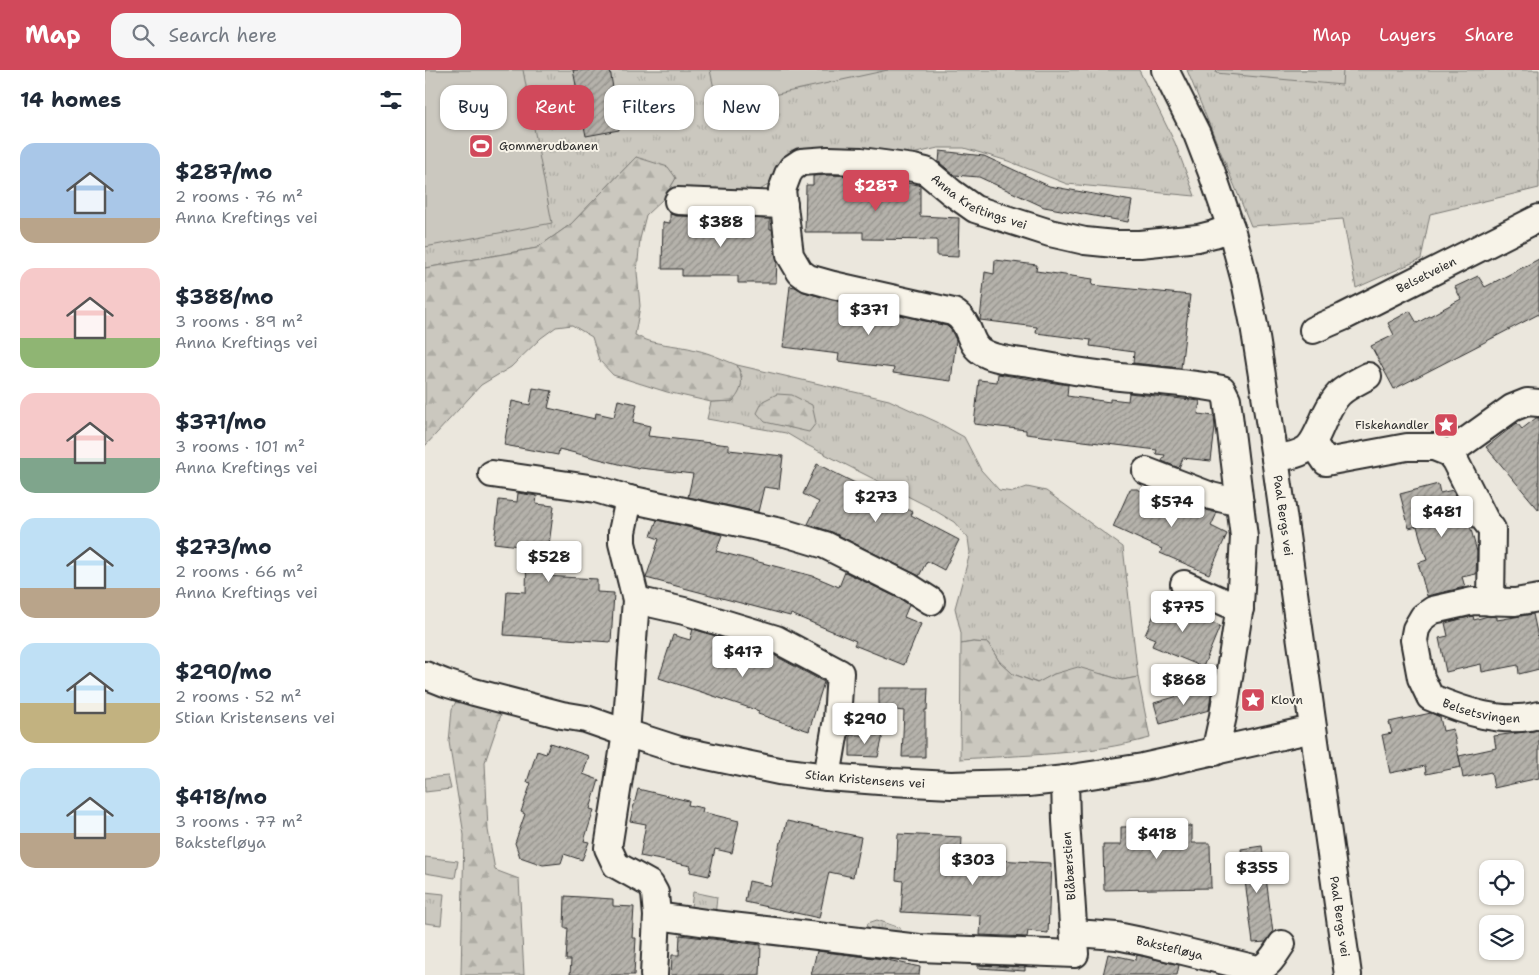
<!DOCTYPE html>
<meta charset="utf-8">
<style>
:root{--surface:#fff;--page:#f6f6f7;--text:#1f2937;--muted:#747a83;--accent:#d1495b}
body{margin:0;font-family:"Shantell Sans",sans-serif;background:var(--page);color:var(--text);height:100vh;display:flex;flex-direction:column;font-size:19px;white-space:nowrap}
*{box-sizing:border-box;margin:0}
p{font-size:16px;color:var(--muted)}
.icon{flex:none;width:28px;height:28px;fill:none;stroke:currentColor;stroke-width:2;stroke-linecap:round;stroke-linejoin:round}
.map{position:relative;flex:1;overflow:hidden}
.details{display:flex;flex-direction:column;background:var(--surface);width:425px}
.details>*{flex:none}
.banner{position:absolute;left:15px;top:15px;width:475px;height:45px;display:flex;gap:10px}
.buttons{position:absolute;left:1054px;top:790px;display:grid;gap:10px}
.buttons a{display:grid;place-items:center;width:45px;height:45px;border-radius:10px;background:var(--surface);box-shadow:0 1px 4px #0004;font-size:25px}
.price{position:absolute;translate:-50% -42px;padding:0 11px;border-radius:5px;background:#fff;color:#222;font-size:16px;line-height:32px;filter:drop-shadow(0 1px 2px #0008)}
.price::after{content:'';position:absolute;left:50%;top:30px;width:15px;height:11px;margin-left:-8px;background:inherit;clip-path:polygon(0 0,100% 0,50% 100%)}
.price.current{background:var(--accent);color:#fff}
ul{padding:0;list-style:none}
li{display:flex;align-items:center;gap:15px;height:125px;padding:0 20px}
li span{display:grid;place-items:center;flex:none;width:140px;height:100px;border-radius:15px;color:#555}
li>.icon{margin-inline-start:auto}
span .icon{width:60px;height:60px;fill:#fffc;stroke-width:1}
li b{font-size:21px}
h2{display:flex;justify-content:space-between;align-items:center;height:60px;padding:0 20px;font-size:21px}
.tag{padding:0 18px;border-radius:15px;background:var(--surface);box-shadow:0 1px 4px #0004;font-size:18px;line-height:45px}
.tag.current{background:var(--accent);color:#fff}
header{display:flex;align-items:center;gap:30px;box-sizing:border-box;height:70px;padding:0 25px;background:var(--accent);color:#fff}
header strong{font-size:24px}
nav{display:flex;gap:28px;margin-inline-start:auto;font-size:18px}
.search{width:350px;height:45px;background:var(--page);display:flex;align-items:center;gap:12px;box-sizing:border-box;padding:0 18px;border-radius:15px;color:var(--muted);font-size:19px}
main{display:flex;flex:1;min-height:0}
.map>svg:first-child{display:block}
.grass{fill:url(#grass-tufts);stroke:#7b7a75}
.forest{fill:url(#forest-firs);stroke:#7b7a75}
.garden{fill:#cbc8bf;stroke:#7b7a75}
.building{fill:url(#building-hatch);stroke:#2b2b2b}
.lines{fill:none;stroke-linecap:round;stroke-linejoin:round}
.minor-casing{stroke:#2b2b2b;stroke-width:30}
.minor{stroke:#f7f3e8;stroke-width:26}
.labels{text-anchor:middle;dominant-baseline:central;stroke-width:4;stroke-linejoin:round;paint-order:stroke}
.poi-label{font-size:12px;fill:#2b2b2b;stroke:#f7f3e8;text-anchor:start}
.street-label{font-size:12px;fill:#2b2b2b;stroke:#f7f3e8}
</style>
<header>
<strong>Map</strong>
<div class="search"><svg class="icon" aria-label="search" viewBox="0 0 24 24"><circle cx="10" cy="10" r="6"/><path d="M15 15l6 6"/></svg>Search here</div>
<nav><a>Map</a><a>Layers</a><a>Share</a></nav>
</header>
<main>
<section class="details">
<h2>14 homes<svg class="icon" aria-label="filters" viewBox="0 0 24 24"><path d="M4 7h16M4 17h16"/><circle cx="9" cy="7" r="2"/><circle cx="15" cy="17" r="2"/></svg></h2>
<ul>
<li><span style="background:linear-gradient(#a9c7e8 75%,#b9a48a 0)"><svg class="icon" aria-label="home" viewBox="0 0 24 24"><path d="M3 11l9-7 9 7M6 9v11h12V9"/></svg></span><div><b>$287/mo</b><p>2 rooms · 76 m²</p><p>Anna Kreftings vei</p></div></li>
<li><span style="background:linear-gradient(#f6c9c9 70%,#8fb573 0)"><svg class="icon" aria-label="home" viewBox="0 0 24 24"><path d="M3 11l9-7 9 7M6 9v11h12V9"/></svg></span><div><b>$388/mo</b><p>3 rooms · 89 m²</p><p>Anna Kreftings vei</p></div></li>
<li><span style="background:linear-gradient(#f6c9c9 65%,#7fa58c 0)"><svg class="icon" aria-label="home" viewBox="0 0 24 24"><path d="M3 11l9-7 9 7M6 9v11h12V9"/></svg></span><div><b>$371/mo</b><p>3 rooms · 101 m²</p><p>Anna Kreftings vei</p></div></li>
<li><span style="background:linear-gradient(#bfe0f5 70%,#b9a48a 0)"><svg class="icon" aria-label="home" viewBox="0 0 24 24"><path d="M3 11l9-7 9 7M6 9v11h12V9"/></svg></span><div><b>$273/mo</b><p>2 rooms · 66 m²</p><p>Anna Kreftings vei</p></div></li>
<li><span style="background:linear-gradient(#bfe0f5 60%,#c2b280 0)"><svg class="icon" aria-label="home" viewBox="0 0 24 24"><path d="M3 11l9-7 9 7M6 9v11h12V9"/></svg></span><div><b>$290/mo</b><p>2 rooms · 52 m²</p><p>Stian Kristensens vei</p></div></li>
<li><span style="background:linear-gradient(#bfe0f5 65%,#b9a48a 0)"><svg class="icon" aria-label="home" viewBox="0 0 24 24"><path d="M3 11l9-7 9 7M6 9v11h12V9"/></svg></span><div><b>$418/mo</b><p>3 rooms · 77 m²</p><p>Bakstefløya</p></div></li>
</ul>
</section>
<div class="map">
<svg width="1114" height="905" viewBox="0 0 1114 905">
<defs>
<pattern id="grass-tufts" width="24" height="20" patternUnits="userSpaceOnUse" patternTransform="scale(1.25)"><rect width="24" height="20" fill="#cbc8bf"/><path d="M3 7l-1-3M5 7V3M7 7l1-3M15 17l-1-3M17 17v-4M19 17l1-3" fill="none" stroke="#aeaca4"/></pattern>
<pattern id="forest-firs" width="22" height="20" patternUnits="userSpaceOnUse" patternTransform="scale(1.25)"><rect width="22" height="20" fill="#cbc8bf"/><path d="M5 1l3.5 6h-7zM16 11l3.5 6h-7z" fill="#aeaca4"/></pattern>
<pattern id="building-hatch" width="6" height="6" patternUnits="userSpaceOnUse" patternTransform="scale(1.25)"><rect width="6" height="6" fill="#b5b2ab"/><path d="M-1 1l2-2M0 6l6-6M5 7l2-2" fill="none" stroke="#93918b"/></pattern>
</defs>
<rect width="100%" height="100%" fill="#ebe7dd"/>
<filter id="ink" filterUnits="userSpaceOnUse"><feTurbulence type="fractalNoise" baseFrequency=".02" numOctaves="2"/><feDisplacementMap in="SourceGraphic" scale="10" xChannelSelector="R" yChannelSelector="G"/><feConvolveMatrix kernelMatrix="1 2 1 2 8 2 1 2 1" color-interpolation-filters="sRGB"/></filter>
<g filter="url(#ink)">
<g class="grass">
<polygon points="0,0 714,0 750,73 770,126 642,114 583,91 539,78 513,78 470,88 360,92 345,114 326,125 280,123 244,120 251,108 211,87 146,154 112,178 0,198"/>
<polygon points="762,0 1114,0 1114,118 1005,144 996,189 931,218 918,149 826,156"/>
<polygon points="312,295 464,330 512,352 539,367 556,400 574,420 588,422 602,417 621,421 698,477 713,607 697,610 677,604 629,604 613,613 588,604 574,591 563,573 548,572 536,574 536,563 530,538 545,483 543,468 529,452 504,437 378,373 361,363 282,349 286,332 308,331 317,306"/>
<polygon points="0,822 19,824 16,855 0,853"/>
<polygon points="268,822 292,827 290,846 265,844"/>
<polygon points="452,850 475,858 477,864 439,866 443,853"/>
</g>
<g class="forest">
<path d="M211,87L243,97L251,108L239,128L221,145L215,169L212,202L215,236L210,265C229,276 251,274 271,280C285,283 299,290 312,295C318,310 319,318 308,331L286,332L242,322L188,305L174,290L167,267L147,255L131,257L116,268L86,297L56,315L0,376V198L112,178L146,154Z"/>
<polygon points="352,324 367,325 387,335 391,353 384,362 340,352 332,343 338,331"/>
<path d="M548,572L563,573L574,591L588,604L612,613L629,604L653,597L697,610L713,607L725,668C663,685 598,685 535,689L536,574Z"/>
<polygon points="34,626 77,642 60,692 63,760 70,800 94,809 99,905 36,905 39,765 24,672 27,639"/>
</g>
<g class="garden">
<polygon points="0,0 98,0 127,153 0,177"/>
<polygon points="285,0 463,0 293,37"/>
<polygon points="792,0 918,0 917,15 791,3"/>
<polygon points="23,706 26,719 0,722 0,708"/>
<polygon points="0,787 33,791 30,808 0,803"/>
</g>
<g class="building">
<polygon points="148,0 185,0 190,30 188,30 194,60 161,66"/>
<polygon points="515,81 559,86 624,116 707,131 703,152 619,137 554,107 529,105 514,92"/>
<polygon points="403,105 432,106 432,107 445,107 494,115 495,116 495,146 534,148 533,187 512,186 512,170 438,169 438,162 380,162 381,115 388,115 388,106"/>
<polygon points="245,144 252,146 345,149 345,159 347,159 352,191 351,213 313,213 313,206 257,206 257,199 237,199 238,152 245,153"/>
<polygon points="1114,189 1114,244 969,319 946,276 969,265 963,253 985,241 992,253 1036,229 1030,217 1053,206 1060,217"/>
<polygon points="570,190 612,195 611,201 668,209 667,215 765,225 756,298 708,293 709,282 665,276 666,270 611,263 612,257 555,250 560,202 569,204"/>
<polygon points="365,216 370,217 379,222 404,229 522,256 526,260 531,270 526,311 468,303 469,298 413,291 414,284 358,277"/>
<polygon points="573,304 643,315 642,326 685,332 685,329 703,331 704,323 775,331 773,344 789,346 790,358 786,391 758,388 754,398 737,391 740,385 731,384 732,380 601,364 601,360 549,354 554,310 572,312"/>
<polygon points="108,318 127,321 123,338 170,349 171,343 189,347 193,330 212,334 208,352 225,356 223,366 304,375 304,380 358,386 354,419 339,417 333,442 263,427 268,404 215,398 214,399 134,379 133,385 79,375 87,331 105,335"/>
<polygon points="1111,348 1114,348 1114,440 1061,377 1092,353 1097,359"/>
<polygon points="392,394 488,442 486,445 534,470 519,500 502,491 494,506 407,462 383,454 394,432 378,424"/>
<polygon points="1013,414 1015,423 1028,420 1044,452 1052,482 1051,504 1037,507 1040,517 1002,526 993,493 1002,490 997,474 992,456 984,458 975,424"/>
<polygon points="705,419 712,419 726,425 727,419 781,440 792,443 786,456 802,464 784,504 735,483 737,479 688,457"/>
<polygon points="93,423 112,426 111,434 129,436 120,506 172,509 172,522 189,523 186,572 79,565 82,521 101,522 102,477 69,473 74,430 92,432"/>
<polygon points="232,450 297,465 291,481 388,506 414,517 420,502 477,530 484,535 479,547 496,554 479,595 429,575 431,571 366,544 365,546 221,508 234,469 226,466"/>
<polygon points="765,533 782,541 778,549 795,556 778,597 727,576 730,569 720,565 732,538 742,542 744,535 761,542"/>
<polygon points="1108,544 1114,572 1114,599 1094,604 1093,595 1057,602 1056,594 1021,602 1014,568 1023,566 1020,553 1048,546 1049,550 1063,546 1072,547 1072,550"/>
<polygon points="268,559 345,583 399,612 384,661 333,644 334,641 234,608 248,565 265,570"/>
<polygon points="784,617 786,624 784,640 735,654 729,633"/>
<polygon points="454,618 503,618 502,640 500,640 500,687 477,687 479,641 454,638"/>
<polygon points="1006,643 1015,647 1018,661 1028,659 1036,697 1001,704 1000,696 965,703 957,665 967,663 964,652"/>
<polygon points="1114,660 1114,708 1069,718 1066,702 1038,708 1034,686 1071,678 1069,666"/>
<polygon points="425,665 458,665 453,687 425,686"/>
<polygon points="125,673 164,686 158,704 174,710 165,739 169,740 159,771 164,772 157,790 139,784 136,793 118,795 95,787 90,773 100,744 96,742 106,713 102,712 112,681 121,684"/>
<polygon points="213,719 264,731 263,735 278,738 277,742 314,751 307,783 290,779 284,806 265,802 266,796 215,786 221,754 205,751"/>
<polygon points="362,751 436,767 428,807 404,802 394,848 320,832 324,811 346,816 355,772 357,772"/>
<polygon points="767,756 767,773 785,773 786,818 679,820 678,775 696,775 696,757"/>
<polygon points="473,764 537,767 536,788 626,793 623,863 603,861 602,867 555,865 556,846 476,842 478,811 471,810"/>
<polygon points="837,776 848,863 841,872 828,873 816,779"/>
<polygon points="140,826 188,829 188,836 209,837 207,868 211,868 209,905 145,905 146,890 141,890 143,858 139,858"/>
<polygon points="255,865 336,875 335,905 246,905 247,885 254,885"/>
<polygon points="392,881 458,889 495,897 494,905 386,905"/>
<polygon points="683,884 711,890 712,885 754,895 752,905 678,905"/>
<polygon points="553,895 600,897 600,901 553,898"/>
</g>
<g class="lines">
<defs>
<g id="minor">
<path id="s1" d="M740,0L772,64L787,103L806,158L820,211L829,255L850,388L923,905"/>
<polyline points="253,131 359,135"/>
<path id="s2" d="M888,260L918,247L1114,148"/>
<polyline points="888,373 901,392 982,377 1009,377 1024,383 1030,391 1060,450 1067,459 1066,532"/>
<polyline points="1024,383 1087,338 1102,332 1114,333"/>
<path d="M850,388C887,384 887,376 901,344C904,338 908,330 914,324C921,317 934,311 943,306"/>
<polyline points="721,401 786,426 815,433"/>
<polyline points="67,404 171,419 204,429 360,463 400,475 484,517 506,531"/>
<polyline points="204,429 197,462 197,473 211,530 201,663 183,778 191,795 225,814 230,823 232,846 282,853 494,878 650,884 641,751 640,709"/>
<polyline points="759,514 815,539"/>
<path id="s3" d="M1114,528L1090,532L1048,531L1008,540L998,547L991,559L989,570L996,608L1005,627C1038,641 1078,655 1114,645"/>
<polyline points="211,530 259,541 351,569 415,603 412,649 402,707"/>
<path id="s4" d="M0,605L20,613L49,622L137,645L161,649L201,663L254,680L354,701L402,707L467,712L526,715L556,714L603,713L640,709L718,697L888,659"/>
<path id="s5" d="M790,682L798,646L815,535L819,467L802,329L797,319C760,312 723,310 687,306C661,303 636,299 611,294C595,291 574,291 559,283C541,274 548,253 528,242L408,215L383,208L375,202L365,185L357,120L363,104L367,98L376,92L403,90L436,91L489,98L501,101L526,122L550,139L625,163L660,171L690,174H715L773,168L789,164L806,158"/>
<path id="s6" d="M650,863L692,866L721,872L832,899C844,897 850,884 857,874"/>
<polyline points="229,905 232,846"/>
</g>
</defs>
<use href="#minor" class="minor-casing"/>
<use href="#minor" class="minor"/>
</g>
</g>
<defs>
<symbol id="stadium-square" viewBox="-11 -11 22 22"><rect x="-9" y="-9" width="18" height="18" rx="4" fill="#d1495b" stroke="#f7f3e8"/><path d="M0-5a6.5 5 0 1 0 0 10a6.5 5 0 1 0 0-10ZM-3.5-1.8h7v3.6h-7Z" fill="#fff"/></symbol>
<symbol id="sight-square" viewBox="-11 -11 22 22"><rect x="-9" y="-9" width="18" height="18" rx="4" fill="#d1495b" stroke="#f7f3e8"/><path d="M0-6L1.8-2.2L6-1.7L2.9 1.2L3.7 5.4L0 3.3L-3.7 5.4L-2.9 1.2L-6-1.7L-1.8-2.2Z" fill="#fff"/></symbol>
</defs>
<g fill-rule="evenodd">
<use href="#stadium-square" x="42" y="62" width="28" height="28"/>
<use href="#sight-square" x="1007" y="341" width="28" height="28"/>
<use href="#sight-square" x="814" y="616" width="28" height="28"/>
</g>
<g class="labels">
<g class="poi-label">
<text x="74" y="76">Gommerudbanen</text>
<text x="1004" y="355" text-anchor="end">Fiskehandler</text>
<text x="846" y="630">Klovn</text>
</g>
<g class="street-label">
<text stroke="none"><textPath href="#s5" startOffset="1129">Anna Kreftings vei</textPath></text>
<text stroke="none"><textPath href="#s2" startOffset="126">Belsetveien</textPath></text>
<text stroke="none"><textPath href="#s1" startOffset="464">Paal Bergs vei</textPath></text>
<text stroke="none"><textPath href="#s3" startOffset="258">Belsetsvingen</textPath></text>
<text stroke="none"><textPath href="#s4" startOffset="454">Stian Kristensens vei</textPath></text>
<text transform="translate(644 796) rotate(-94)">Blåbærstien</text>
<text stroke="none"><textPath href="#s1" startOffset="869">Paal Bergs vei</textPath></text>
<text stroke="none"><textPath href="#s6" startOffset="96">Bakstefløya</textPath></text>
</g>
</g>
</svg>
<div class="buttons">
<a><svg class="icon" aria-label="locate" viewBox="0 0 24 24"><circle cx="12" cy="12" r="6"/><path d="M12 2v4M12 18v4M2 12h4M18 12h4"/></svg></a>
<a><svg class="icon" aria-label="layers" viewBox="0 0 24 24"><path d="M12 4l9 5-9 5-9-5zM3 14l9 5 9-5"/></svg></a>
</div>
<b class="price current" style="left:451px;top:142px">$287</b>
<b class="price" style="left:296px;top:178px">$388</b>
<b class="price" style="left:444px;top:266px">$371</b>
<b class="price" style="left:451px;top:453px">$273</b>
<b class="price" style="left:747px;top:458px">$574</b>
<b class="price" style="left:1017px;top:468px">$481</b>
<b class="price" style="left:124px;top:513px">$528</b>
<b class="price" style="left:758px;top:563px">$775</b>
<b class="price" style="left:318px;top:608px">$417</b>
<b class="price" style="left:759px;top:636px">$868</b>
<b class="price" style="left:440px;top:675px">$290</b>
<b class="price" style="left:732px;top:790px">$418</b>
<b class="price" style="left:548px;top:816px">$303</b>
<b class="price" style="left:832px;top:824px">$355</b>
<div class="banner">
<a class="tag">Buy</a>
<a class="tag current">Rent</a>
<a class="tag">Filters</a>
<a class="tag">New</a>
</div>
</div>
</main>
